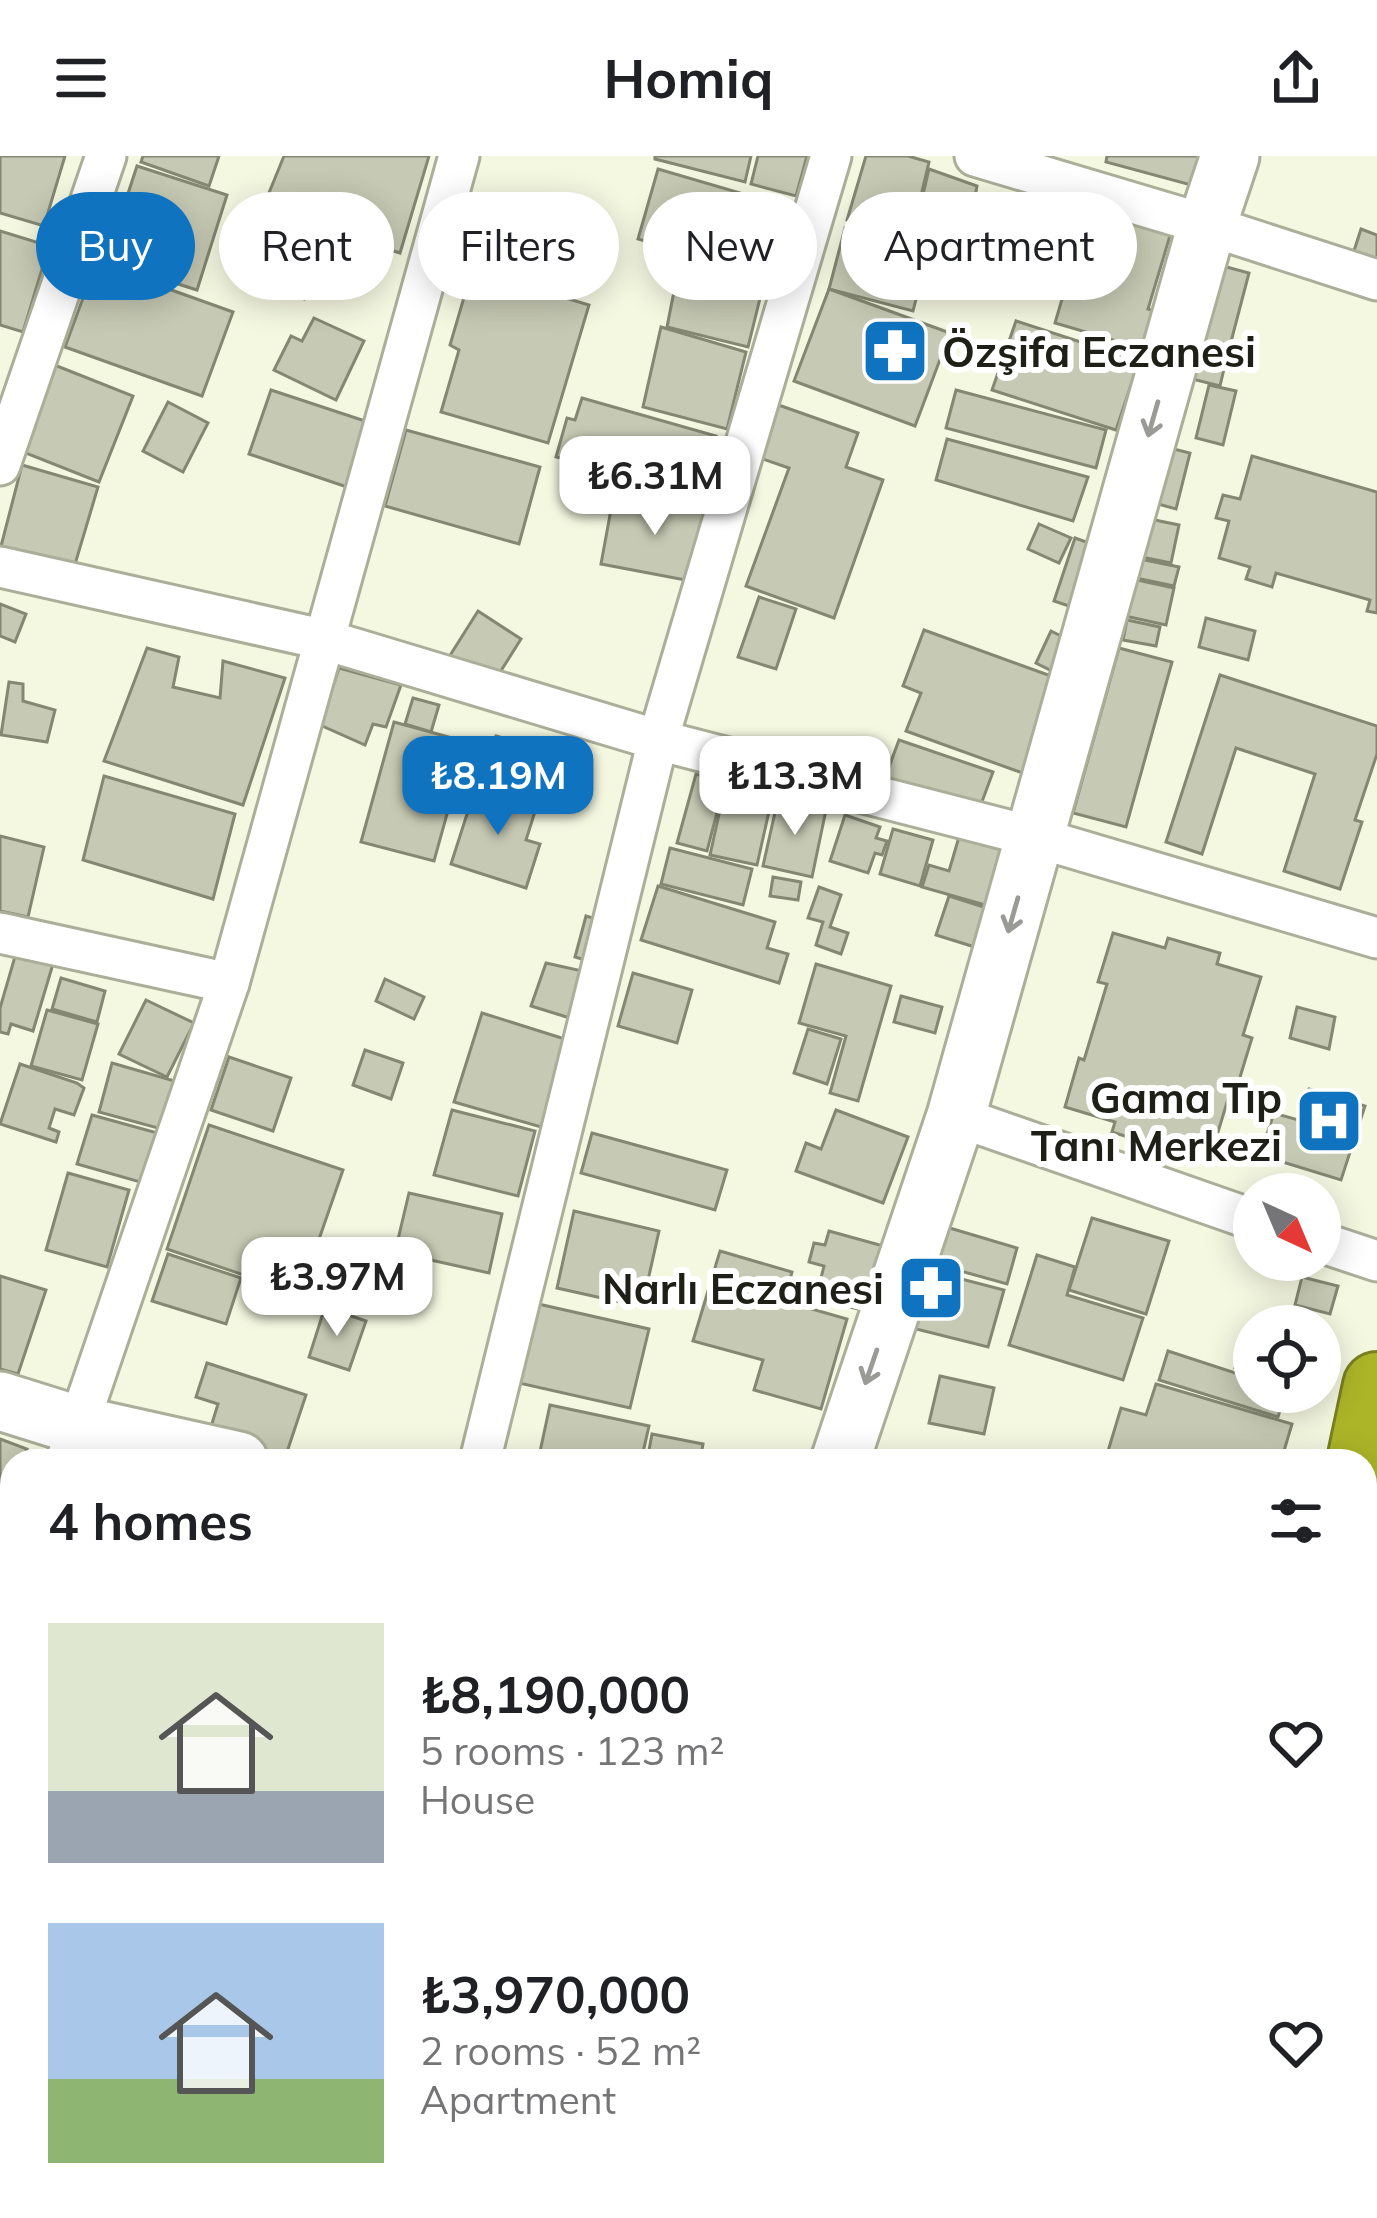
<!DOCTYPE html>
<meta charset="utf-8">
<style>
:root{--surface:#fff;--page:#f2f2f2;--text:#202124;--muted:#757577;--accent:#1073bf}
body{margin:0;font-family:Mulish,sans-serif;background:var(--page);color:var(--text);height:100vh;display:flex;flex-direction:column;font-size:45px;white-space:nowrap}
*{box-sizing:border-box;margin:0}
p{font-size:39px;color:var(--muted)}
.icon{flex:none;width:66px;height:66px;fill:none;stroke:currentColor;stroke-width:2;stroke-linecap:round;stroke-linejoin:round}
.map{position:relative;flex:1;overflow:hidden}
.panel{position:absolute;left:0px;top:1293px;width:1377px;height:771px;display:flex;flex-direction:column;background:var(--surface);border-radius:36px 36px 0 0;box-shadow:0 6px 30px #0003}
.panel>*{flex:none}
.hud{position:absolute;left:36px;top:36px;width:1305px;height:108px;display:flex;gap:24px}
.needle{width:78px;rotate:136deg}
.fabs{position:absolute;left:1233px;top:1017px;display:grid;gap:24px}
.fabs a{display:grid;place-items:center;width:108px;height:108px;border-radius:50%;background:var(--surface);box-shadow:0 6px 30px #0003;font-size:60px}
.price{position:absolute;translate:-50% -102px;padding:0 27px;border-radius:24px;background:#fff;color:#222;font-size:39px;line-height:78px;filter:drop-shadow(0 3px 6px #0008)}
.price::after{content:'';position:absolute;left:50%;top:72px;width:36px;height:27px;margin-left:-18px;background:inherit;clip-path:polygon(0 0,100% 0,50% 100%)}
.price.selected{background:var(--accent);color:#fff}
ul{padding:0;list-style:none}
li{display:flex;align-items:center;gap:36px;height:300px;padding:0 48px}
li span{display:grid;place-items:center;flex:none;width:336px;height:240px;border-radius:0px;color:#555}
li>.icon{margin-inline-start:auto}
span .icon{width:144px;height:144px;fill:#fffc;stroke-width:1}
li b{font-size:51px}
h2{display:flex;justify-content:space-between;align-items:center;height:144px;padding:0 48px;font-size:51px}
.tag{padding:0 42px;border-radius:54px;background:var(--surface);box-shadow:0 6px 30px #0003;font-size:42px;line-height:108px}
.tag.selected{background:var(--accent);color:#fff}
header{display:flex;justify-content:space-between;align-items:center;height:156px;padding:0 48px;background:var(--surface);font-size:54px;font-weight:700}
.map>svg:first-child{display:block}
.building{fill:#c6c9b3;stroke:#848772;stroke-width:3}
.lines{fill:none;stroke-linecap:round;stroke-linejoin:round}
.street-casing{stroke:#abae98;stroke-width:45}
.secondary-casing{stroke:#abae98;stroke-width:63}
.highway-casing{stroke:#7a8022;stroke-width:72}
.street{stroke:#fff;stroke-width:39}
.secondary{stroke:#fff;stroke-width:57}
.highway{stroke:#acb528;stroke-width:66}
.oneway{stroke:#9a9a97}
.labels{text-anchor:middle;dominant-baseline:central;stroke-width:12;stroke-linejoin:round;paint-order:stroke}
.poi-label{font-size:42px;font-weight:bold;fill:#1e1f17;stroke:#fff;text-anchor:end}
</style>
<header><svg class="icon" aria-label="menu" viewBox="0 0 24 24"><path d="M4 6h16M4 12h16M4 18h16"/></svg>Homiq<svg class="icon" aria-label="share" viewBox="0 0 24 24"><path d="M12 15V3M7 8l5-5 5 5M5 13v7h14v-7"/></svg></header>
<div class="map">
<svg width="1377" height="2062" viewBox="0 0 1377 2062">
<rect width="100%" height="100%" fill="#f5f8e1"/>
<g class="building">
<polygon points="0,0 65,0 44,70 0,57"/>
<polygon points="143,0 219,0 209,30 141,6"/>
<polygon points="284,0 429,0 400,97 262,54"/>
<polygon points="655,0 751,0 745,26 655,3"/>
<polygon points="758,0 807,0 796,40 751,28"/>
<polygon points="866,0 908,0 929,6 910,86 847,64"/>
<polygon points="1107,0 1199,0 1191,29 1106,6"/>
<polygon points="137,10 227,39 197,134 106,105"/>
<polygon points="658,13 788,51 768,120 638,83"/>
<polygon points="929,13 977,30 964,99 911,90"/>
<polygon points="1090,48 1172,73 1148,153 1158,156 1147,194 1055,167"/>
<polygon points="268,70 321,85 304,143 251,128"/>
<polygon points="845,72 927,100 913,155 829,133"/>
<polygon points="1361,73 1377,79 1377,109 1352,101"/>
<polygon points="0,75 49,90 23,176 0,169"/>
<polygon points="681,100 765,122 748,191 667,171"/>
<polygon points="96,107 233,156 202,240 65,191"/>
<polygon points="1212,107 1249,117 1226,205 1189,196"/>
<polygon points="472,114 589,149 548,287 441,256 459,194 450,189"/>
<polygon points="829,133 950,177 915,270 794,225"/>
<polygon points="314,162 364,185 336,244 274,214 291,180 302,185"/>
<polygon points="1016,165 1139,205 1116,274 992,234"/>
<polygon points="661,171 746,196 727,273 643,251"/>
<polygon points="1196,207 1224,213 1220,230 1192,223"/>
<polygon points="52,208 133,240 99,326 18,294"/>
<polygon points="1209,229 1236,235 1223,289 1196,282"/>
<polygon points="271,234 368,266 347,331 249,298"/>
<polygon points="956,234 1106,274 1096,312 946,272"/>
<polygon points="582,242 716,280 695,353 562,316 565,303 556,301 567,262 575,264"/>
<polygon points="168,246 208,267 183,316 143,295"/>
<polygon points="770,246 858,277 846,311 883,324 834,462 746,430 789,312 751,299"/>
<polygon points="406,274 540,311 519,388 385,350"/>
<polygon points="947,283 1088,321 1073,365 936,324"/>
<polygon points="1154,288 1190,297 1176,353 1140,343"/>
<polygon points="1252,300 1377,336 1377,457 1367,455 1370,444 1276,417 1272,431 1246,423 1250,411 1219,402 1229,365 1216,362 1223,339 1240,343"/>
<polygon points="22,309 98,331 73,415 0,394"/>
<polygon points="614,337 709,356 696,426 601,408"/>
<polygon points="1145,362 1179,369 1171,407 1137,400"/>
<polygon points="1039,368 1071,382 1059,407 1028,393"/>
<polygon points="1075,382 1111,395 1090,457 1054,445"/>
<polygon points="1140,403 1179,411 1174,430 1136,422"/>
<polygon points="1133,423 1174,432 1166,469 1125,460"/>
<polygon points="759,441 796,453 776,513 738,501"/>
<polygon points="0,448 26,458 15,486 0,480"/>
<polygon points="478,455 521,483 492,529 449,501"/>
<polygon points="1206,462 1255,475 1248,504 1199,491"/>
<polygon points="1127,464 1160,471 1156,490 1123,484"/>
<polygon points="924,474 1073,528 1039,623 906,575 921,537 903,530"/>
<polygon points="1051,475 1073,486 1058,518 1036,507"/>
<polygon points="147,492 179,501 173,531 220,542 223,505 285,522 243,649 104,605"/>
<polygon points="1119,492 1172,506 1126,671 1073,657"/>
<polygon points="339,512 401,529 386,571 373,568 365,589 320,569"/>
<polygon points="1220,519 1377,570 1377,598 1355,664 1362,666 1340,733 1284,715 1315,618 1236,592 1202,698 1166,686"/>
<polygon points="9,526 23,528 23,545 55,554 47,586 1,579"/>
<polygon points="413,542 439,549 431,576 405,568"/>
<polygon points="394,566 467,586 434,705 361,686"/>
<polygon points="496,580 569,601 556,644 483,623"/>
<polygon points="899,584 993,616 977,659 883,627"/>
<polygon points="696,618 725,626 707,695 677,687"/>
<polygon points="104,620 235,658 213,743 83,704"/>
<polygon points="727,622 774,633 757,709 710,699"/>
<polygon points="476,630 537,649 526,684 540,688 526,732 451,708"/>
<polygon points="778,643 826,654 812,721 763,710"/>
<polygon points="845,659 880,671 876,682 887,685 882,699 875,697 868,717 830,705"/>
<polygon points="893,673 933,684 920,730 880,718"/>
<polygon points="0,680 44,691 28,761 0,755"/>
<polygon points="959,681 1008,696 992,751 922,731 929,709 949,715"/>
<polygon points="670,692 752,713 743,749 661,728"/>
<polygon points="773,721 801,726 798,744 770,740"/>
<polygon points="658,730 775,766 767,792 788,798 779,827 641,784"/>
<polygon points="819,731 841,739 830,771 848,777 841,798 816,789 823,766 808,762"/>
<polygon points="949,740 990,753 978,792 936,779"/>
<polygon points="586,760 606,766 595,807 575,801"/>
<polygon points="1113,777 1165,792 1168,782 1220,797 1217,808 1261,821 1243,879 1252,882 1233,944 1228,943 1212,996 1165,982 1163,992 1112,976 1115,966 1065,951 1079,902 1084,904 1107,828 1098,826"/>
<polygon points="16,797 53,808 33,875 11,868 8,878 0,876 0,852"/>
<polygon points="546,807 587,816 573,863 531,850"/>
<polygon points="816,808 891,830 858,945 830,937 846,880 799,867"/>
<polygon points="633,817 692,834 677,887 618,870"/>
<polygon points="61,822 105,835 97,866 52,853"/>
<polygon points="385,823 424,841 414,863 376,845"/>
<polygon points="901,840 942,851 935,877 894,866"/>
<polygon points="146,844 194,867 167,921 119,898"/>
<polygon points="1297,851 1335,861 1329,893 1290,882"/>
<polygon points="47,854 98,868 82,924 31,910"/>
<polygon points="482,857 568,884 541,971 454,946"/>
<polygon points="808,873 841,883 827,928 794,917"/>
<polygon points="365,894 403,907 391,943 353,929"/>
<polygon points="229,901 291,922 273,975 211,954"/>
<polygon points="112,907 178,926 165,974 99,956"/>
<polygon points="20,908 77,927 84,932 74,959 55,953 49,972 59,976 56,986 0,968"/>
<polygon points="1309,933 1365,950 1341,1024 1260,999 1274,957 1298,964"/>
<polygon points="452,954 535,975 518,1040 434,1019"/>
<polygon points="836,954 908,981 883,1047 796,1015 806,987 821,993"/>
<polygon points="92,959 161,978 147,1028 77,1008"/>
<polygon points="209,969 343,1014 300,1138 167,1093"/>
<polygon points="592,977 727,1014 715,1054 581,1017"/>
<polygon points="68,1017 129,1034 107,1111 46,1094"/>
<polygon points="409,1037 502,1058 489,1117 395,1096"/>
<polygon points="574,1055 659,1075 642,1151 557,1132"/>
<polygon points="1092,1062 1169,1085 1146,1158 1069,1134"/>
<polygon points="943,1070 1017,1092 1007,1128 932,1107"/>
<polygon points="829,1075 887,1091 869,1156 816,1142 824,1110 809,1106 814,1087 825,1089"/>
<polygon points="720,1095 792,1116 784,1145 847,1163 821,1253 754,1234 763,1204 693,1185"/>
<polygon points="168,1098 241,1122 226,1168 152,1145"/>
<polygon points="1037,1099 1075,1111 1067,1139 1143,1162 1123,1224 1009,1189"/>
<polygon points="923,1113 1004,1134 988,1191 908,1171"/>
<polygon points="0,1120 46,1134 18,1218 0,1213"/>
<polygon points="1302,1121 1338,1130 1330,1158 1295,1149"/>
<polygon points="525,1145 649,1173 630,1252 506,1224"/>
<polygon points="325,1151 366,1165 349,1214 309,1201"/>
<polygon points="1242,1192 1254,1197 1254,1218 1235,1212"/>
<polygon points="1168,1195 1254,1223 1254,1236 1286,1236 1278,1261 1159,1224"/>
<polygon points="207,1207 306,1239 285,1302 209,1277 218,1248 196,1241"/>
<polygon points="940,1220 994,1232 984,1278 929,1267"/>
<polygon points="1156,1228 1292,1268 1281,1305 1105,1305 1121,1252 1146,1259"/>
<polygon points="550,1249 649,1270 641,1305 538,1305"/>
<polygon points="652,1278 703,1288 700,1305 647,1305"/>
<polygon points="0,1283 27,1293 22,1305 12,1305 10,1420 0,1416"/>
<polygon points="12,1585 12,1756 0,1752 0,1619"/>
<polygon points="0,1799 12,1803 12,1902 0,1899"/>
<polygon points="1377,1821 1377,1921 1365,1918 1365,1872"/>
<polygon points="1365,1922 1377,1925 1377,1992 1365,1988"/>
<polygon points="1365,1995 1377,1998 1377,2062 1361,2062 1325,2052 1365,2052"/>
<polygon points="15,2052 86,2052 82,2062 12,2062"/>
<polygon points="136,2052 219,2052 216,2062 139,2062 134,2060"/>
<polygon points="393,2052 440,2052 438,2062 427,2062"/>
<polygon points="548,2052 598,2052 596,2062 547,2062"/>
<polygon points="676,2052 749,2052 746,2062 673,2062"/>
<polygon points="827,2052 1043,2052 1041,2062 825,2062"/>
</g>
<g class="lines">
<defs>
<g id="street">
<polyline points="975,0 1207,69 1377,124"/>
<polyline points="0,309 106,0"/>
<polyline points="0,411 326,484 658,584 1035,681 1377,782"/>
<polyline points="0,777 229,827"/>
<polyline points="956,960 1254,1064"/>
<polyline points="1320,1086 1377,1105"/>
<polyline points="66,1305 229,827 459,0"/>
<polyline points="480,1305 658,584 831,0"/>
<polyline points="0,1529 12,1489"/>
<polyline points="0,1776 12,1779"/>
<polyline points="239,2062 242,2052"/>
</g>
<g id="secondary">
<polyline points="0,1245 77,1269 239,1305"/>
<polyline points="840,1305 956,960 1207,69 1230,0"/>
<polyline points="634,2062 636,2052"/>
</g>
<g id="highway">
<polyline points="1361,1305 1377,1230"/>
<polyline points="1365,1542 1377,1487"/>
<polyline points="1237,2062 1240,2052"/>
</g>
</defs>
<use href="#street" class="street-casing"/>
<use href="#secondary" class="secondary-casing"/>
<use href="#highway" class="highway-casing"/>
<use href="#street" class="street"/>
<use href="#secondary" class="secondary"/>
<use href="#highway" class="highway"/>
</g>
<defs><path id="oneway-shaft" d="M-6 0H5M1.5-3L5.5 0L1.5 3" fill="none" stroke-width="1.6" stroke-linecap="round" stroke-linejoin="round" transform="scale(3)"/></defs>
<g class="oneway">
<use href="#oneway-shaft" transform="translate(1153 263) rotate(106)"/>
<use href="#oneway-shaft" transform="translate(1013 759) rotate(106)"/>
<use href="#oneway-shaft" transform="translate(871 1211) rotate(109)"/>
</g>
<defs>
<symbol id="pharmacy-square" viewBox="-11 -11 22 22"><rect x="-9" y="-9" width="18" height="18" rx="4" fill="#1073bf" stroke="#fff"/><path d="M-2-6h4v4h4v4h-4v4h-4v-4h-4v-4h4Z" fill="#fff"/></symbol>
<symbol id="hospital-square" viewBox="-11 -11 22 22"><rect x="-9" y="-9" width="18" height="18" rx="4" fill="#1073bf" stroke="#fff"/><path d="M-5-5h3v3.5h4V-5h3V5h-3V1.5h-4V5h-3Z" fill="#fff"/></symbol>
</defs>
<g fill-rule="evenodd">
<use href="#pharmacy-square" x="857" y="157" width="76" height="76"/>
<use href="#hospital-square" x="1291" y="927" width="76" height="76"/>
<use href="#pharmacy-square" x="893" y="1094" width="76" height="76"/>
</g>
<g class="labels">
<g class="poi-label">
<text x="942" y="195" text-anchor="start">Özşifa Eczanesi</text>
<text x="1282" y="941">Gama Tıp<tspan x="1282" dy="48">Tanı Merkezi</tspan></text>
<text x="884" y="1132">Narlı Eczanesi</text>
</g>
</g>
</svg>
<div class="fabs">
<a><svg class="needle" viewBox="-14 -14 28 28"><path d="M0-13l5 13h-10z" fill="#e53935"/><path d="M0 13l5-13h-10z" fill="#757577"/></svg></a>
<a><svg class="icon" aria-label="locate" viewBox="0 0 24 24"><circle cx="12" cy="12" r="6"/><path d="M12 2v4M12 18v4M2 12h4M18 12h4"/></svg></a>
</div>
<b class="price" style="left:655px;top:382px">₺6.31M</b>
<b class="price selected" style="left:498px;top:682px">₺8.19M</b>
<b class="price" style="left:795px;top:682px">₺13.3M</b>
<b class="price" style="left:337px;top:1183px">₺3.97M</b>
<div class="hud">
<a class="tag selected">Buy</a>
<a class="tag">Rent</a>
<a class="tag">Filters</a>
<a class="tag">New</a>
<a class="tag">Apartment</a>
</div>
<section class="panel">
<h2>4 homes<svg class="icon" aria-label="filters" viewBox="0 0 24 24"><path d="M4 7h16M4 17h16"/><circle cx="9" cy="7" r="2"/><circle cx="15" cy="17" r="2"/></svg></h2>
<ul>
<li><span style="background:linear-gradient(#dfe7d0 70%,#9aa5b1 0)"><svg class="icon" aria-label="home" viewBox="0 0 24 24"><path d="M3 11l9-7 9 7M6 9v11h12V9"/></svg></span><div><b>₺8,190,000</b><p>5 rooms · 123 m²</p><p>House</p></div><svg class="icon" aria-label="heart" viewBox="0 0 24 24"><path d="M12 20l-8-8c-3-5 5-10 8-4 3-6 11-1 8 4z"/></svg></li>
<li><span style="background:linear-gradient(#a9c7e8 65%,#8fb573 0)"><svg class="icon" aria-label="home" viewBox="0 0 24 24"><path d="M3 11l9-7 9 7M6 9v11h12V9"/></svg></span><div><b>₺3,970,000</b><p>2 rooms · 52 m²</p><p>Apartment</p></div><svg class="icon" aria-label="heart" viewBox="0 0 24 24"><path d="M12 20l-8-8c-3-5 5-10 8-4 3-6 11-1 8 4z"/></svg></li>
</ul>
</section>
</div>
